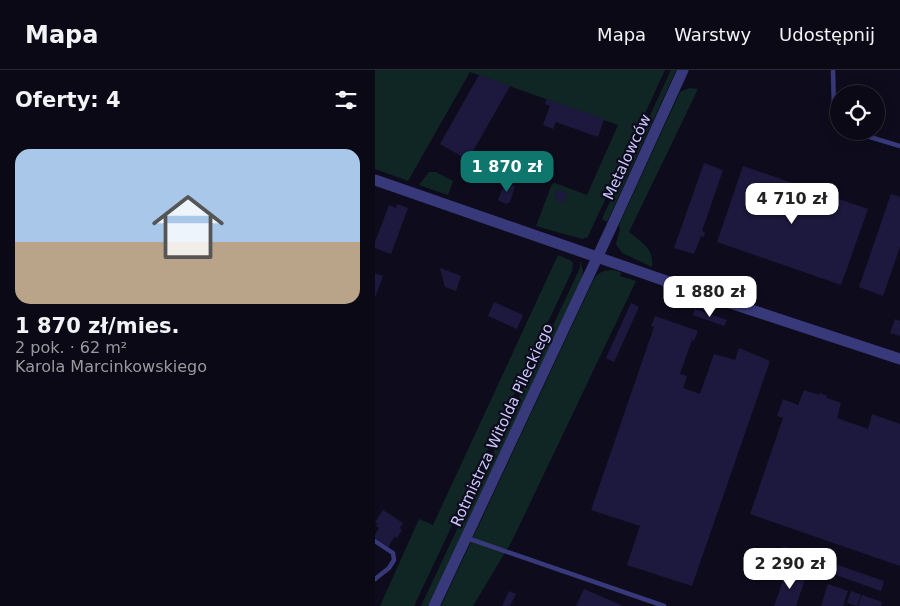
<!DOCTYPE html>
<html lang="pl">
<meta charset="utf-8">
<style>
:root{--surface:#0a0915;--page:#181722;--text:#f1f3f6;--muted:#999aa0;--line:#2a2a34;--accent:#0f766e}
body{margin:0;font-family:"DejaVu Sans",sans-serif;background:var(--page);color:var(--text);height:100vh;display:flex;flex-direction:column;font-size:19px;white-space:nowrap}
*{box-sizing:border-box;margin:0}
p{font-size:16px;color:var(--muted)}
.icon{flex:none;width:28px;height:28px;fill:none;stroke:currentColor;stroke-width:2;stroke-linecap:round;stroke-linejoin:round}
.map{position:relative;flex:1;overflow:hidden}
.drawer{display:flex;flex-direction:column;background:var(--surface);width:375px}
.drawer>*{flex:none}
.tools{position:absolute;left:455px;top:15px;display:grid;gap:10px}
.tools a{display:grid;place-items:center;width:55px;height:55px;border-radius:50%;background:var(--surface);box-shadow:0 2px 12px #0003,0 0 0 1px var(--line);font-size:25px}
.price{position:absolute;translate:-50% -42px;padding:0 11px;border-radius:10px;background:#fff;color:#222;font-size:16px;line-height:32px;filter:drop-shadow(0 1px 2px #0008)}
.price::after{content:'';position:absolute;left:50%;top:30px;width:15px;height:11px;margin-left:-8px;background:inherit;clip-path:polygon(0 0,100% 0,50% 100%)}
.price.on{background:var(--accent);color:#fff}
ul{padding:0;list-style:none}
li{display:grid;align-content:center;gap:10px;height:265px;padding:0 15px}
li span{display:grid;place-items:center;height:155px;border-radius:15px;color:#555}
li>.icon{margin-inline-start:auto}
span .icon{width:90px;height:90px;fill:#fffc;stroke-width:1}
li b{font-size:21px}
h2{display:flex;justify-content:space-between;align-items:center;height:60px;padding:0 15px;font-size:21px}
header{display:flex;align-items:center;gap:30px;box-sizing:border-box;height:70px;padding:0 25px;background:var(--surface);border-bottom:1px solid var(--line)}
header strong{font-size:24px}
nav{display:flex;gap:28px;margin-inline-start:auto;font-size:18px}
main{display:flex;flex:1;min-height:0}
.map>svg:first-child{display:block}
.green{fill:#0f2624}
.building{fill:#1d183d}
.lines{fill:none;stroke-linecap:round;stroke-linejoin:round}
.service{stroke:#38397a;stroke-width:4.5}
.tertiary{stroke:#38397a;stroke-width:11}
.labels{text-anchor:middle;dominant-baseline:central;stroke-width:4.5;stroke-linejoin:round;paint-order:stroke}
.street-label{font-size:15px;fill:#cbc8fe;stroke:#0e0c1c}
</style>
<header>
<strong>Mapa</strong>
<nav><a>Mapa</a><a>Warstwy</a><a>Udostępnij</a></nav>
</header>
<main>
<section class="drawer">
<h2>Oferty: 4<svg class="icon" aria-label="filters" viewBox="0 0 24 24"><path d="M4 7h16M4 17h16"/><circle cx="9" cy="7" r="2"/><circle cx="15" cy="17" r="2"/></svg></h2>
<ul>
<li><span style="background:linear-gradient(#a9c7e8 60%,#b9a48a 0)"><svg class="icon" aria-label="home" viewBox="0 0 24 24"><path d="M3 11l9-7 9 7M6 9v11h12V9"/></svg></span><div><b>1 870 zł/mies.</b><p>2 pok. · 62 m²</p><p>Karola Marcinkowskiego</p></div></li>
</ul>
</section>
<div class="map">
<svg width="525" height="536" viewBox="0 0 525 536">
<rect width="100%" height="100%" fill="#0e0c1c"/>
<g class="green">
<polygon points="0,0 290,0 215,162 213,167 207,169 161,156 177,114 180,113 212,125 243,55 95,2 33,111 0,99"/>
<polygon points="296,0 301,0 232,152 227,149"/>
<path d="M314,18L323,19L254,162C267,173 279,178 277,197L247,183L241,174L245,160L244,155L305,22Z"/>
<polygon points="54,102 61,102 78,111 73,125 44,115"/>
<polygon points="183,185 195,190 198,193 197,201 39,536 5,536 44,449 58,455"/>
<polygon points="205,191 208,201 207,209 53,536 46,536 205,198"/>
<path d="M238,200L246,202L245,206L261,211L137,471L98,536H66L219,209C223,202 230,200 238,200Z"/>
</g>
<g class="building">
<polygon points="104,5 135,16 93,90 65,74"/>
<polygon points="172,29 229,49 223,67 181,52 178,59 168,55 175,36 170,34"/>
<polygon points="329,93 348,100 327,161 330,162 329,167 326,166 319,184 299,178"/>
<polygon points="368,96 493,139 466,215 342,172"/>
<polygon points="130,112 140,116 135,132 131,134 123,130"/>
<polygon points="183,119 192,123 188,133 179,129"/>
<polygon points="516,124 525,127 525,177 508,226 484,217"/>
<polygon points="22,134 33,138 16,184 0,178 0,172 14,135 21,138"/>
<polygon points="65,198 86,206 81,221 70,217"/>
<polygon points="0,203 8,206 0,228"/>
<polygon points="119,232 148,245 142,259 113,246"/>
<polygon points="256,233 264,237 239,292 231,288"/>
<polygon points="320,239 352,250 349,256 318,245"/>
<polygon points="280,246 323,261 319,271 317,270 305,304 312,306 308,318 325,324 339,284 360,290 364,278 395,291 317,516 252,495 265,456 216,440 279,257 276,256"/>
<polygon points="520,249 525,251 525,266 515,263"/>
<polygon points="429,320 444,325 445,323 452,326 452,328 466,333 462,348 493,359 497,344 525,354 525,496 375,444 408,348 402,346 408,329 423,335"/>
<polygon points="8,440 28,453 25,458 27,460 22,468 20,466 13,477 0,468 0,465 4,458 1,456 3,454 0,452"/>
<polygon points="408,476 509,511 506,521 405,485"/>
<polygon points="412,500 431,506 421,536 399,536"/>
<polygon points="453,514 473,521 468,536 446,536"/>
<polygon points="209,519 248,536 201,536"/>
<polygon points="134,521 141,524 135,536 127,536"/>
<polygon points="476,521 486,525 482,536 472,533"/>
<polygon points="487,525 507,532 506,536 483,536"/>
</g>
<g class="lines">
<g class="service">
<polyline points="458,0 459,41 464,51"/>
<polyline points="475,61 525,76"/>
<polyline points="92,468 289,536"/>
<polyline points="0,471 18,483 19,490 14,498 0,509"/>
</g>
<g class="tertiary">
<polyline points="0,110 343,229 525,289"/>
<polyline points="59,536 236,158 308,0"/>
</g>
</g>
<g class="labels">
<g class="street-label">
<text transform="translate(252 87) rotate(-65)">Metalowców</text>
<text transform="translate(127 355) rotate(-65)">Rotmistrza Witolda Pileckiego</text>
</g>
</g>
</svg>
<div class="tools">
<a><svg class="icon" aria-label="locate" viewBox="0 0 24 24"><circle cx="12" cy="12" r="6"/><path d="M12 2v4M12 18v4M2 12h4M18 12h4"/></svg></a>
</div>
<b class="price on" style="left:132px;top:123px">1 870 zł</b>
<b class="price" style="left:417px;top:155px">4 710 zł</b>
<b class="price" style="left:335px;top:248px">1 880 zł</b>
<b class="price" style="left:415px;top:520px">2 290 zł</b>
</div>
</main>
